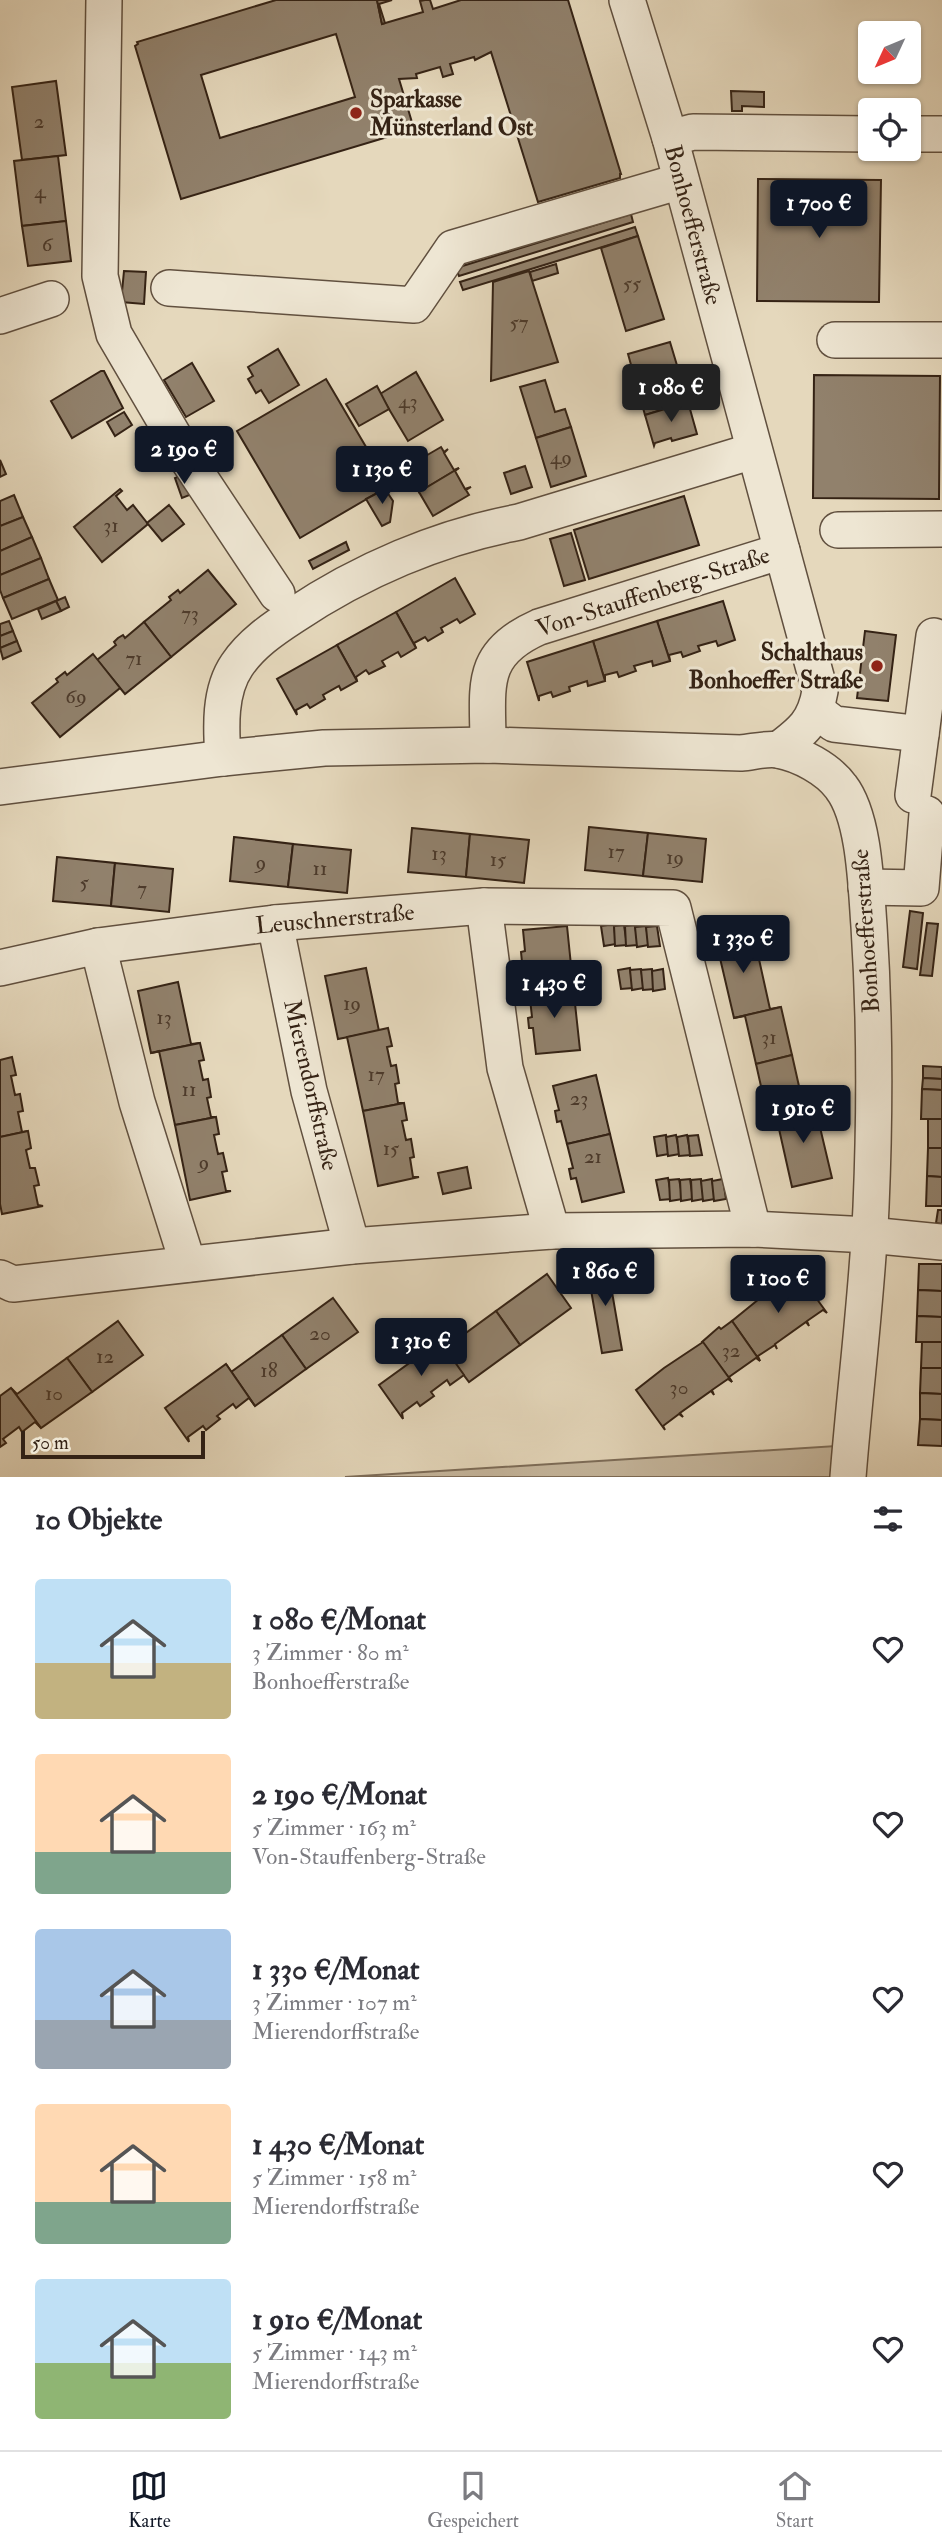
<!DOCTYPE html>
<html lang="de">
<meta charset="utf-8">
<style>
:root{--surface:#fff;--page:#f2f2f3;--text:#2b2b33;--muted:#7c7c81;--line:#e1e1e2;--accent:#111827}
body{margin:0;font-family:"IM FELL Double Pica",serif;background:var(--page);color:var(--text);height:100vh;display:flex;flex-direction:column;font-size:26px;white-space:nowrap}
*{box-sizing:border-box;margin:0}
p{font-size:23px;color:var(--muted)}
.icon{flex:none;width:38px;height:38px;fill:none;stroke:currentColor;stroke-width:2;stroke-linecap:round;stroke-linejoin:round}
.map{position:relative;height:1477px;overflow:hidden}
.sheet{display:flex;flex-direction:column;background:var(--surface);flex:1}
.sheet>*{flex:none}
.needle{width:46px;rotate:226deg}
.buttons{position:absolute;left:858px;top:21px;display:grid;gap:14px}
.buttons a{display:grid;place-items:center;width:63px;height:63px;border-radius:7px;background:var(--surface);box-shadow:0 2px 5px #0004;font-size:35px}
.scale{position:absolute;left:21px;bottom:18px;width:184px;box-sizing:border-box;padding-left:7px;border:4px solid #352315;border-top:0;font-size:19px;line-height:24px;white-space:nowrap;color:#352315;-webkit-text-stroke:5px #eee6d3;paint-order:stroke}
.price{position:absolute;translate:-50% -60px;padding:0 16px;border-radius:7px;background:var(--accent);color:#fff;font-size:23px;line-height:46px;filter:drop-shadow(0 2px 4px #0008)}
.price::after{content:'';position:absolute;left:50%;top:42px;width:21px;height:16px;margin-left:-10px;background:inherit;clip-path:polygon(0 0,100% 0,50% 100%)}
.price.current{background:#222;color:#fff}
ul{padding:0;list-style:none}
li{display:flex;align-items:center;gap:21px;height:175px;padding:0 35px}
li span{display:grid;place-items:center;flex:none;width:196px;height:140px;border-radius:7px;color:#555}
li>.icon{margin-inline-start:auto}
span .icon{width:84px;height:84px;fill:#fffc;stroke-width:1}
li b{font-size:30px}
h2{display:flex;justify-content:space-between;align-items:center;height:84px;padding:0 35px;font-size:30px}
.tab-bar{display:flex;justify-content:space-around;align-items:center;height:98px;border-top:2px solid var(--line);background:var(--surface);font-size:19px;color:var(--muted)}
.tab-bar a{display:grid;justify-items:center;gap:4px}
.tab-bar .current{color:var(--accent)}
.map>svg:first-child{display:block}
.green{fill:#c7b9a0;stroke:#7e6e5a;stroke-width:2}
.building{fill:#91816c;stroke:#352315;stroke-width:2;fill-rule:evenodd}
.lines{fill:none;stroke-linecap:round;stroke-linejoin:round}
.minor-casing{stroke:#61503f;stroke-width:38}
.minor{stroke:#eee6d3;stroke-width:35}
.poi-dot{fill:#8f2418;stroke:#eee6d3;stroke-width:2.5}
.labels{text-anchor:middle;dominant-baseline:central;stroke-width:6;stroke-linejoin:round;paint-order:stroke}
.number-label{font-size:21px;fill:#4c3a2b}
.poi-label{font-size:24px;font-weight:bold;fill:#352315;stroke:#eee6d3;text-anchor:start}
.street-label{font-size:24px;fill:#352315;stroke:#eee6d3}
</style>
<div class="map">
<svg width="942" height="1477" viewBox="0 0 942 1477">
<rect width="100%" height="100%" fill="#e5d8bc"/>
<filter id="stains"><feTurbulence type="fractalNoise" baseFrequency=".00286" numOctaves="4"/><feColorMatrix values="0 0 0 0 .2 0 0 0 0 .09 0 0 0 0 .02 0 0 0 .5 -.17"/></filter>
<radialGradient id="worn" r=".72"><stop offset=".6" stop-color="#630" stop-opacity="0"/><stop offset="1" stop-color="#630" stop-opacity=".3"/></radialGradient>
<polygon class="green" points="836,1446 832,1477 345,1477"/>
<g class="building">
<path d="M276,0H377L382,24L423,12L420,1L425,0H430L433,9L461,0H568L621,174H620V178L538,202L491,52L475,60L474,57L450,64L453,74L443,77L440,67L416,74L417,78L399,79L414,129L181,199L135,46L138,44L137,42ZM336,34L355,97L220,138L201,75Z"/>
<polygon points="377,0 392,0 379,4 385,23 382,24"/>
<polygon points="56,81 66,155 22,160 12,87"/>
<polygon points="731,91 764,92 764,107 742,106 742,111 732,111"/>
<polygon points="58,156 66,221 22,226 14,161"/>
<polygon points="758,179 881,180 879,302 757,301"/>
<polygon points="631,214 633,222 459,276 456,268"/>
<polygon points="66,221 71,261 28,266 22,226"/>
<polygon points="635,227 638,236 463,290 460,282"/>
<polygon points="638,236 664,319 626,331 601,248"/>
<polygon points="556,264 558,273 532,281 530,272"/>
<polygon points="124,271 146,272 144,304 121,302"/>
<polygon points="529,271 558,362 491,381 493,282"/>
<polygon points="670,342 688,402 645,415 628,354"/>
<polygon points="278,349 299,385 269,403 261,390 256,393 248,379 253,376 248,367"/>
<polygon points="192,363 214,401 186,417 164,380"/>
<polygon points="101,371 104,371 123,408 72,438 51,401"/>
<polygon points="416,372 443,420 408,441 380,394"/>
<polygon points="814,375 940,376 939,499 813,498"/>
<polygon points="326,379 389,486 300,538 237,431"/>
<polygon points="545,380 555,412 565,409 571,427 536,438 520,387"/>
<polygon points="377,386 389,409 359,426 346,404"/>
<polygon points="688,402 697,434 672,441 671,438 655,443 654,446 645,415"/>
<polygon points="124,412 132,425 115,436 107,422"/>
<polygon points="571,427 586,476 551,487 536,438"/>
<polygon points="441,447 444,452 448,449 444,453 454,470 459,468 419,492 405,468"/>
<polygon points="0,460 6,474 0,477"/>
<polygon points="525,466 532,487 511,494 504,473"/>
<polygon points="459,468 455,471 465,489 471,487 466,490 469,495 433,516 419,492"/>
<polygon points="185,474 192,494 182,498 175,478"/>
<polygon points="120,489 122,491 116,496 127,510 133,505 148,524 102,562 74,527"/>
<polygon points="385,489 393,501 390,522 382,526 366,499"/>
<polygon points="14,495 23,517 0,526 0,501"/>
<polygon points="684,496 699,545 589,579 574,530"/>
<polygon points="169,505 184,524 162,541 147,523"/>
<polygon points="23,517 32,537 0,551 0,526"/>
<polygon points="571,533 585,580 564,586 550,539"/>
<polygon points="32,537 41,558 0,575 0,551"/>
<polygon points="346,542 349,550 313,569 309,561"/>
<polygon points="41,558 49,579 3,598 0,590 0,575"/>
<polygon points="208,570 236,604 171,657 144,622 171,600 169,597 178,590 180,593"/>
<polygon points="455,578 475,614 460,623 457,619 441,628 443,632 428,641 425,637 414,643 416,648 396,612"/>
<polygon points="49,579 58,600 12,619 3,598"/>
<polygon points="65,597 69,607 61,611 56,601"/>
<polygon points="56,601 61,611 42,619 38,609"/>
<polygon points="723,601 735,640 718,646 716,641 698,646 700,651 683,657 681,652 669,655 670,661 657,621"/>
<polygon points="396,612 416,648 401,657 398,652 382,661 385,666 369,674 366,670 356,677 357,681 337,645"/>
<polygon points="9,621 13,631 0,636 0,624"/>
<polygon points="657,621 670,661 653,666 652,661 634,666 636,671 619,677 617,672 605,675 605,681 593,641"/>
<polygon points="144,622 171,657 125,694 97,660 116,645 114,642 118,638 123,635 125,638"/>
<polygon points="13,631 17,641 0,648 0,636"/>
<polygon points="865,631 896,635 888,701 857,698"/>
<polygon points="17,641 21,651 3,659 0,648"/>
<polygon points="593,641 605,681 588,686 587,681 569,687 570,691 553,697 551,692 539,696 539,701 527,662"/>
<polygon points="337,645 357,681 341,690 339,686 323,695 325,699 310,708 307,704 296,710 297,715 277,679"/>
<polygon points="93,654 120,688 60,737 32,703 58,682 56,679 65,672 67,675"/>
<polygon points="589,827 648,833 643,876 585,870"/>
<polygon points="412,828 470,834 466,877 408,872"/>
<polygon points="648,833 706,839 702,882 643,876"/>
<polygon points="470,834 529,840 524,883 466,877"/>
<polygon points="234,837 293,844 288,887 230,881"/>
<polygon points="293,844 351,850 347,893 288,887"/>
<polygon points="57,857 115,863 111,906 53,901"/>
<polygon points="115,863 173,869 169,912 111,906"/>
<polygon points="910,911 923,913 917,969 903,967"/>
<polygon points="927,923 938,924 932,976 920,975"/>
<polygon points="614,924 616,944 604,946 601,926"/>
<polygon points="624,925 627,945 615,946 614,926"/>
<polygon points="635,925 638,945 626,946 625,926"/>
<polygon points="567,926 573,985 529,990 526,962 522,962 521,952 525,951 523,930"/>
<polygon points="646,926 649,945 637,947 635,927"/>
<polygon points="657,926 660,946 648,947 646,927"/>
<polygon points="753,932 770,1009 781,1007 734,1018 716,941"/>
<polygon points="366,968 379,1031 338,1039 325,976"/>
<polygon points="630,968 633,988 621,989 618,970"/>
<polygon points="641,969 644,988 632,990 630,970"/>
<polygon points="652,969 655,989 643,990 641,970"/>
<polygon points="663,969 665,989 653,991 652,971"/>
<polygon points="178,982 191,1044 200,1043 151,1053 138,991"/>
<polygon points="573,985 580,1050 536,1054 533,1028 529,1028 528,1018 532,1017 529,990"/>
<polygon points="781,1007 792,1055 756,1064 745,1016 734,1018"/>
<polygon points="388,1028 392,1046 387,1047 391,1066 396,1065 399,1083 395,1084 398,1103 404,1103 363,1111 347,1037"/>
<polygon points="200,1043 204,1060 199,1061 203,1080 208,1079 211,1097 207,1098 211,1117 216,1117 175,1125 159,1051 151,1053"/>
<polygon points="792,1055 803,1104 814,1102 767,1113 756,1064"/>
<polygon points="12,1057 16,1075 11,1076 15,1095 20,1094 23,1111 18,1112 22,1132 28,1131 0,1137 0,1060"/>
<polygon points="923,1066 942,1067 942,1079 923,1078"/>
<polygon points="596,1075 610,1134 567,1144 561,1121 557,1122 555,1111 559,1110 553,1086"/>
<polygon points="923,1078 942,1079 942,1090 922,1089"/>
<polygon points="922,1089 942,1090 942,1119 921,1119"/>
<polygon points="814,1102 832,1178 792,1187 775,1111 767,1113"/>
<polygon points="404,1103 407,1120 402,1121 406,1140 411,1139 414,1157 410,1158 413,1177 419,1177 378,1186 363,1111"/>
<polygon points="216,1117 219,1134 214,1135 218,1154 223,1153 227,1171 222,1172 226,1191 231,1191 190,1200 175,1125"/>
<rect x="928" y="1119" width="14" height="29"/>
<polygon points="28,1131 31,1148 26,1150 30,1168 35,1168 39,1185 34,1186 38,1205 43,1206 2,1214 0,1204 0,1137"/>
<polygon points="610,1134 624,1192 582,1202 576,1178 571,1179 569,1169 573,1168 567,1144"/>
<polygon points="666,1135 669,1154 657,1156 654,1137"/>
<polygon points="676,1135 680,1154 668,1156 666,1137"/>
<polygon points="687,1135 691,1155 679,1156 677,1137"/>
<polygon points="698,1135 702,1155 690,1156 688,1136"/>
<polygon points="928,1148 942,1148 942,1177 927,1176"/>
<polygon points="467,1167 471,1188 443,1194 438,1173"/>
<polygon points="927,1176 942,1177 942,1206 926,1206"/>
<polygon points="668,1178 672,1199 660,1200 656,1180"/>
<polygon points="679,1179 683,1199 670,1201 669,1180"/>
<polygon points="690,1179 693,1199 681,1201 680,1180"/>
<polygon points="701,1179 704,1199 692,1201 691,1180"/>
<polygon points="712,1179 715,1199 703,1201 701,1181"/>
<polygon points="723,1179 726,1199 714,1201 712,1181"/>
<polygon points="938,1210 942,1210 942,1224 936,1223"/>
<polygon points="607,1263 622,1350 602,1353 587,1267"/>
<polygon points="919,1264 942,1264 942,1291 918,1290"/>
<polygon points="798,1273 827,1313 823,1310 807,1321 809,1326 806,1322 775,1344 777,1349 775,1345 758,1356 760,1361 732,1321 759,1299"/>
<polygon points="547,1274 571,1308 520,1345 496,1311"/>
<polygon points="918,1290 942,1291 942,1317 917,1316"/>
<polygon points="333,1298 358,1332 306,1369 282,1335"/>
<polygon points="496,1311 520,1345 469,1382 444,1349"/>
<polygon points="917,1316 942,1317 942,1342 916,1342"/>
<polygon points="118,1321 143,1355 92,1392 67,1358"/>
<polygon points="732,1321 760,1361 756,1358 729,1377 732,1382 702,1342 719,1327 721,1329"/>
<polygon points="282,1335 306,1369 255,1406 226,1364 231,1372"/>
<polygon points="440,1341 464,1375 450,1385 447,1380 431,1392 434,1396 420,1406 417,1402 402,1413 403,1419 379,1385"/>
<polygon points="703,1342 732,1382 728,1379 712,1390 714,1395 711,1391 680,1413 683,1417 679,1414 663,1426 665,1430 636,1390 664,1368"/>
<polygon points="916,1342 942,1342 942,1368 921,1368 922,1342"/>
<polygon points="67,1358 92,1392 41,1428 11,1388 17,1394"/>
<polygon points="226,1364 255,1406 249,1398 236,1408 233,1404 217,1416 220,1419 206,1430 203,1426 188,1437 189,1442 165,1408"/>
<polygon points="921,1368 942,1368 942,1394 920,1393"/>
<polygon points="11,1388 41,1428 35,1422 22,1432 19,1427 3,1439 6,1443 0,1447 0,1396"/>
<polygon points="920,1393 942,1394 942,1420 920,1419"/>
<polygon points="920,1419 942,1420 942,1446 918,1445"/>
</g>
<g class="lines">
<defs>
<g id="minor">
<polyline points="104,0 100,276 114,334 186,457 277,594"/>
<path d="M627,0L670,138L820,691C815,722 802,732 778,750"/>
<polyline points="908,134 942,134"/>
<polyline points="670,138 693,132 870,134"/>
<polyline points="169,288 414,305 453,248 681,181"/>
<polyline points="0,316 51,299"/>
<polyline points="835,340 942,340"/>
<polyline points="838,530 942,529"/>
<polyline points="817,711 834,724 921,734"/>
<path d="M488,745C488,687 478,654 539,627L782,551"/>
<path d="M223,758C221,728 219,691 237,665C251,644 273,629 293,616C360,571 439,537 519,522L753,451"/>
<path d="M0,787L223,758L324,748L488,745L741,753C753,752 767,748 778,750C800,754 828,769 841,787C865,818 866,888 869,926C875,1020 875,1114 871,1207C867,1297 855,1387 848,1477"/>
<polyline points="913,795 934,636"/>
<polyline points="866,887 921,888 927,814"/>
<polyline points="484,906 505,1068 552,1231"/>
<polyline points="275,923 309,1091 352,1246"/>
<polyline points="98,946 137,1102 188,1264"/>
<polyline points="0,968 98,946 275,923 484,906 673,908 753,1229"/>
<polyline points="0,1278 13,1284 352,1246 552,1231 753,1229 869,1235 942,1242"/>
</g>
</defs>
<use href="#minor" class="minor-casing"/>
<use href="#minor" class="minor"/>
</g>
<g class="poi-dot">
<circle cx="356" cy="113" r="7"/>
<circle cx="877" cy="666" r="7"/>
</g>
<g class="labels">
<g class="number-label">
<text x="39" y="121">2</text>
<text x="40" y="191">4</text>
<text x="47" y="244">6</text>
<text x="632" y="283">55</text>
<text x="519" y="322">57</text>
<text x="408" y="401">43</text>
<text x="561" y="457">49</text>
<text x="111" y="525">31</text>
<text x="190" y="613">73</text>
<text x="134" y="658">71</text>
<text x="76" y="696">69</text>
<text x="616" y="851">17</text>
<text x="439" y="853">13</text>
<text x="675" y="857">19</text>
<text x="498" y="859">15</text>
<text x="261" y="862">9</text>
<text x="320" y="868">11</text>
<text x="84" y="882">5</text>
<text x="142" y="888">7</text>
<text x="352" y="1003">19</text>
<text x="164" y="1017">13</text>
<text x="769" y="1037">31</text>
<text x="376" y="1074">17</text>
<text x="189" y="1089">11</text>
<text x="579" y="1098">23</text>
<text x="391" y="1148">15</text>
<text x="593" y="1156">21</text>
<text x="204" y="1162">9</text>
<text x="320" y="1333">20</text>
<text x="731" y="1350">32</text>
<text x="105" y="1356">12</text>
<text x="269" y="1370">18</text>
<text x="679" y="1387">30</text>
<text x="54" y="1393">10</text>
</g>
<g class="poi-label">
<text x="370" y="99">Sparkasse<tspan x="370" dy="28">Münsterland Ost</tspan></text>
<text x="863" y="652" text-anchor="end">Schalthaus<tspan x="863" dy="28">Bonhoeffer Straße</tspan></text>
</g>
<g class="street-label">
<text transform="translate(693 225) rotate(75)">Bonhoefferstraße</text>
<text transform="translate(653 592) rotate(-18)">Von-Stauffenberg-Straße</text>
<text transform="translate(335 919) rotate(-5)">Leuschnerstraße</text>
<text transform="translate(866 931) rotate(-94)">Bonhoefferstraße</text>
<text transform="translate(311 1085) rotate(77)">Mierendorffstraße</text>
</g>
</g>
<rect width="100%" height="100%" filter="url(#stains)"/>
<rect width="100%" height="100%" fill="url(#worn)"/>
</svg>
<div class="buttons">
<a><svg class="needle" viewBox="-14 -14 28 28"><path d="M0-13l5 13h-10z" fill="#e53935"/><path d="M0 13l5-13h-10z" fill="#7c7c81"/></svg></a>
<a><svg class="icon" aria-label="locate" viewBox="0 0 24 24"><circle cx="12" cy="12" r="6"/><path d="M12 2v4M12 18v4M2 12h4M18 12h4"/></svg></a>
</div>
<div class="scale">50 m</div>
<b class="price" style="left:819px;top:240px">1 700 €</b>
<b class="price current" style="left:671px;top:424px">1 080 €</b>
<b class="price" style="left:184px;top:486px">2 190 €</b>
<b class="price" style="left:382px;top:506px">1 130 €</b>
<b class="price" style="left:743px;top:975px">1 330 €</b>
<b class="price" style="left:554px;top:1020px">1 430 €</b>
<b class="price" style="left:803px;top:1145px">1 910 €</b>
<b class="price" style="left:605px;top:1308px">1 860 €</b>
<b class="price" style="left:778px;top:1315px">1 100 €</b>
<b class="price" style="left:421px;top:1378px">1 310 €</b>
</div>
<section class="sheet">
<h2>10 Objekte<svg class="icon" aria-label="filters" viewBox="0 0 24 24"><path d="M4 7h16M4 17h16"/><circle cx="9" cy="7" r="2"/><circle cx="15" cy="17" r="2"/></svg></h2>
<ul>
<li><span style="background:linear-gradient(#bfe0f5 60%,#c2b280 0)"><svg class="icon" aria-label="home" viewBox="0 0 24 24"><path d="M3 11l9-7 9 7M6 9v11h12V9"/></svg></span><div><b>1 080 €/Monat</b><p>3 Zimmer · 80 m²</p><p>Bonhoefferstraße</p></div><svg class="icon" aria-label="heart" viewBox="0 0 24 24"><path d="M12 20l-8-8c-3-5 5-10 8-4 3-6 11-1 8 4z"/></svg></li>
<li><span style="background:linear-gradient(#ffd9b3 70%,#7fa58c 0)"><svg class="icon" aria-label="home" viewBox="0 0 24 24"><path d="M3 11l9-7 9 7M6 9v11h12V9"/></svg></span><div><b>2 190 €/Monat</b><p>5 Zimmer · 163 m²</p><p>Von-Stauffenberg-Straße</p></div><svg class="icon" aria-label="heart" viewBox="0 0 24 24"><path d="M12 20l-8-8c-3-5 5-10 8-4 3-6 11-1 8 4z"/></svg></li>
<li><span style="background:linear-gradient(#a9c7e8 65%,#9aa5b1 0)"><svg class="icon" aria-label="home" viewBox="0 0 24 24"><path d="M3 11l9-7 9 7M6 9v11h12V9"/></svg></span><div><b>1 330 €/Monat</b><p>3 Zimmer · 107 m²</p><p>Mierendorffstraße</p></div><svg class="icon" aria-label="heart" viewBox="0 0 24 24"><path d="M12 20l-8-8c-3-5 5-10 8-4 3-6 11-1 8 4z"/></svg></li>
<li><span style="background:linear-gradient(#ffd9b3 70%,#7fa58c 0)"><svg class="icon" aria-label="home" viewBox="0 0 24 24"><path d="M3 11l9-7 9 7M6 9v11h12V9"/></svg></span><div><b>1 430 €/Monat</b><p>5 Zimmer · 158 m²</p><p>Mierendorffstraße</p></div><svg class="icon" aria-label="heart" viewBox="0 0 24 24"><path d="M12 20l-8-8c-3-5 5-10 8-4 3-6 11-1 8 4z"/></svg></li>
<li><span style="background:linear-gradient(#bfe0f5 60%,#8fb573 0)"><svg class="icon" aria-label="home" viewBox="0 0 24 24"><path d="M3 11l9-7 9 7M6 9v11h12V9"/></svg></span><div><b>1 910 €/Monat</b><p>5 Zimmer · 143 m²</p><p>Mierendorffstraße</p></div><svg class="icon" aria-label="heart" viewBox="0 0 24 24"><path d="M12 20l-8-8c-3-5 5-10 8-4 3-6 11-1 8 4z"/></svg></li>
</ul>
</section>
<nav class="tab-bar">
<a class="current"><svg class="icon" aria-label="map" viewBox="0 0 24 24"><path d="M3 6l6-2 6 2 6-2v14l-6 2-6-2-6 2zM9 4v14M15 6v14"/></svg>Karte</a>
<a><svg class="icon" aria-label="saved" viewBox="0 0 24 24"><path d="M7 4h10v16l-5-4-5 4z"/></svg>Gespeichert</a>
<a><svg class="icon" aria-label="home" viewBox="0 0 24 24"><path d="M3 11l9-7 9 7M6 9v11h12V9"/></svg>Start</a>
</nav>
